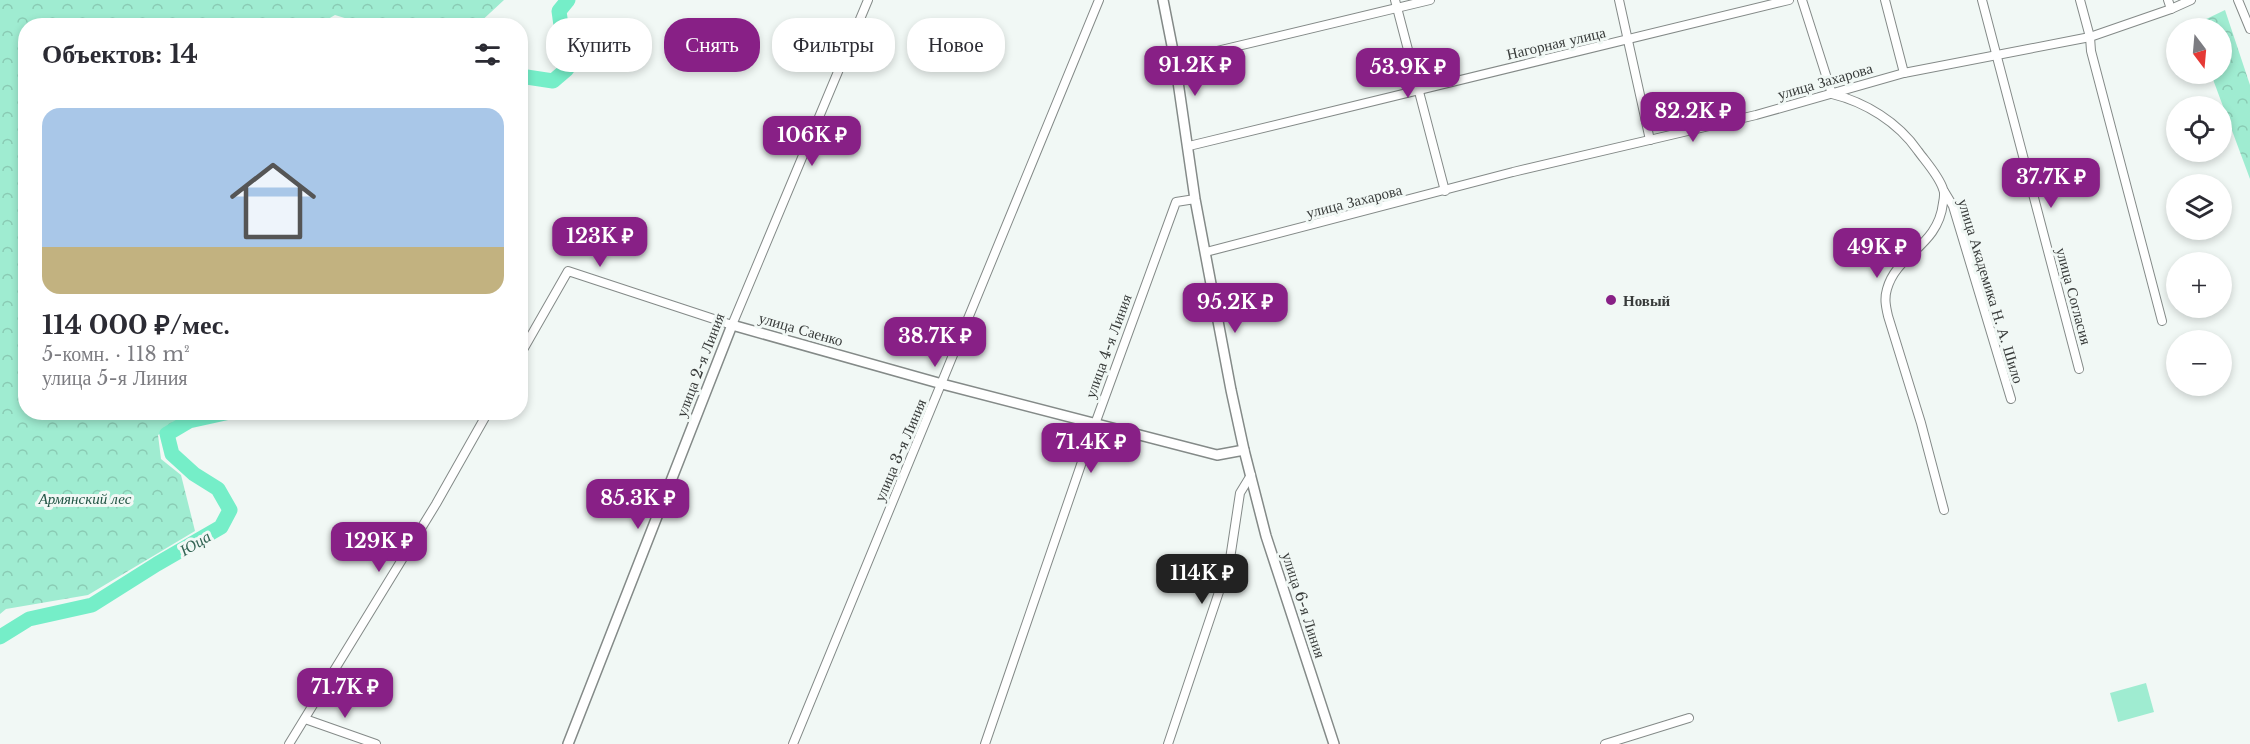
<!DOCTYPE html>
<html lang="ru">
<meta charset="utf-8">
<style>
:root{--surface:#fff;--page:#f2f2f3;--text:#2b2b33;--muted:#7c7c81;--line:#e1e1e2;--accent:#882086}
body{margin:0;font-family:"Libre Baskerville",serif;background:var(--page);color:var(--text);height:100vh;display:flex;flex-direction:column;font-size:22px;white-space:nowrap}
*{box-sizing:border-box;margin:0}
p{font-size:20px;color:var(--muted)}
.icon{flex:none;width:33px;height:33px;fill:none;stroke:currentColor;stroke-width:2;stroke-linecap:round;stroke-linejoin:round}
.map{position:relative;flex:1;overflow:hidden}
.panel{position:absolute;left:18px;top:18px;width:510px;height:402px;display:flex;flex-direction:column;background:var(--surface);border-radius:24px;box-shadow:0 3px 9px #0003}
.panel>*{flex:none}
.banner{position:absolute;left:546px;top:18px;width:570px;height:54px;display:flex;gap:12px}
.needle{width:39px;rotate:164deg}
.tools{position:absolute;left:2166px;top:18px;display:grid;gap:12px}
.tools a{display:grid;place-items:center;width:66px;height:66px;border-radius:50%;background:var(--surface);box-shadow:0 3px 9px #0003;font-size:30px}
.price{position:absolute;translate:-50% -51px;padding:0 14px;border-radius:12px;background:var(--accent);color:#fff;font-size:20px;line-height:39px;filter:drop-shadow(0 2px 3px #0008)}
.price::after{content:'';position:absolute;left:50%;top:36px;width:18px;height:14px;margin-left:-9px;background:inherit;clip-path:polygon(0 0,100% 0,50% 100%)}
.price.on{background:#222;color:#fff}
ul{padding:0;list-style:none}
li{display:grid;align-content:center;gap:12px;height:318px;padding:0 24px}
li+li{border-top:2px solid var(--line)}
li span{display:grid;place-items:center;height:186px;border-radius:18px;color:#555}
li>.icon{margin-inline-start:auto}
span .icon{width:108px;height:108px;fill:#fffc;stroke-width:1}
li b{font-size:26px}
h2{display:flex;justify-content:space-between;align-items:center;height:72px;padding:0 24px;font-size:26px}
.pill{padding:0 21px;border-radius:24px;background:var(--surface);box-shadow:0 3px 9px #0003;font-size:21px;line-height:54px}
.pill.on{background:var(--accent);color:#fff}
.map>svg:first-child{display:block}
.forest{fill:url(#forest-crowns)}
.green{fill:#9fecd1}
.lines{fill:none;stroke-linecap:round;stroke-linejoin:round}
.river{stroke:#75eec8;stroke-width:15}
.minor-casing{stroke:#848a88;stroke-width:10}
.tertiary-casing{stroke:#848a88;stroke-width:12}
.minor{stroke:#fff;stroke-width:8}
.tertiary{stroke:#fff;stroke-width:9}
.poi-dot{fill:#882086;stroke:#f1f8f5;stroke-width:2}
.labels{text-anchor:middle;dominant-baseline:central;stroke-width:6;stroke-linejoin:round;paint-order:stroke}
.street-label{font-size:15px;fill:#383b3a;stroke:#f1f8f5}
.poi-label{font-size:15px;font-weight:bold;fill:#383b3a;stroke:#f1f8f5;text-anchor:start}
.park-label{font-size:15px;font-style:italic;fill:#235646;stroke:#f1f8f5}
.water-label{font-size:16px;font-style:italic;fill:#306252;stroke:#f1f8f5}
</style>
<div class="map">
<svg width="2250" height="744" viewBox="0 0 2250 744">
<defs>
<pattern id="forest-crowns" width="20" height="18" patternUnits="userSpaceOnUse" patternTransform="scale(1.5)"><rect width="20" height="18" fill="#9fecd1"/><path d="M2 6a3 3 0 1 1 6 0M12 15a3 3 0 1 1 6 0" fill="none" stroke="#8acbb4"/></pattern>
</defs>
<rect width="100%" height="100%" fill="#f1f8f5"/>
<g class="forest">
<polygon points="0,0 504,0 477,25 367,25 335,15 316,26 26,26 26,412 191,413 158,435 161,459 181,475 195,531 88,595 6,609 0,614"/>
<polygon points="2225,10 2250,85 2250,179 2211,74 2222,74 2222,28 2199,28 2198,23"/>
</g>
<polygon class="green" points="2146,683 2154,712 2118,722 2110,693"/>
<g class="lines">
<g class="river">
<polyline points="334,26 338,26"/>
<polyline points="520,76 553,81 567,69 559,11 568,0"/>
<polyline points="0,637 29,619 92,605 157,564 221,527 230,510 218,489 194,474 172,454 167,434 189,421 230,412"/>
</g>
<defs>
<g id="minor">
<polyline points="1395,0 1445,191"/>
<polyline points="1619,0 1650,140"/>
<path d="M1802,0L1832,94C1865,102 1898,122 1918,151C1926,162 1939,176 1943,189C1945,193 1944,198 1943,203C1938,247 1897,253 1887,289C1884,299 1886,307 1888,316L1921,423L1944,510"/>
<polyline points="1885,0 1904,73"/>
<polyline points="1982,0 2079,369"/>
<polyline points="2080,0 2090,37 2091,51 2162,321"/>
<polyline points="2168,0 2171,9"/>
<polyline points="2238,0 2250,29"/>
<polyline points="1175,61 1430,0"/>
<polyline points="1189,146 1789,0"/>
<polyline points="1944,191 1953,206 2011,399"/>
<polyline points="1206,252 1513,172 1756,115 1904,73 2090,37 2171,9 2191,0"/>
<polyline points="520,355 568,271 732,325 868,0"/>
<polyline points="305,719 376,744"/>
<polyline points="289,744 436,504 488,412"/>
<polyline points="793,744 1099,0"/>
<polyline points="985,744 1095,424 1176,202 1195,199"/>
<polyline points="1168,744 1230,559 1240,493 1251,475"/>
<polyline points="1605,744 1689,718"/>
</g>
<g id="tertiary">
<polyline points="1163,0 1175,61 1195,199 1231,390 1244,450 1266,536 1334,744"/>
<polyline points="568,744 732,325 942,384 1217,455 1244,450"/>
</g>
</defs>
<use href="#minor" class="minor-casing"/>
<use href="#tertiary" class="tertiary-casing"/>
<use href="#minor" class="minor"/>
<use href="#tertiary" class="tertiary"/>
</g>
<circle class="poi-dot" cx="1611" cy="300" r="6"/>
<g class="labels">
<g class="street-label">
<text transform="translate(1556 43) rotate(-13)">Нагорная улица</text>
<text transform="translate(1825 81) rotate(-16)">улица Захарова</text>
<text transform="translate(1354 201) rotate(-14)">улица Захарова</text>
<text transform="translate(1991 291) rotate(73)">улица Академика Н. А. Шило</text>
<text transform="translate(2074 296) rotate(75)">улица Согласия</text>
<text transform="translate(801 329) rotate(16)">улица Саенко</text>
<text transform="translate(1108 346) rotate(-70)">улица 4-я Линия</text>
<text transform="translate(700 365) rotate(-69)">улица 2-я Линия</text>
<text transform="translate(900 450) rotate(-67)">улица 3-я Линия</text>
<text transform="translate(1304 605) rotate(72)">улица 6-я Линия</text>
</g>
<g class="poi-label">
<text x="1623" y="300">Новый</text>
</g>
<g class="park-label">
<text x="85" y="498">Армянский лес</text>
</g>
<g class="water-label">
<text transform="translate(195 543) rotate(-31)">Юца</text>
</g>
</g>
</svg>
<div class="tools">
<a><svg class="needle" viewBox="-14 -14 28 28"><path d="M0-13l5 13h-10z" fill="#e53935"/><path d="M0 13l5-13h-10z" fill="#7c7c81"/></svg></a>
<a><svg class="icon" aria-label="locate" viewBox="0 0 24 24"><circle cx="12" cy="12" r="6"/><path d="M12 2v4M12 18v4M2 12h4M18 12h4"/></svg></a>
<a><svg class="icon" aria-label="layers" viewBox="0 0 24 24"><path d="M12 4l9 5-9 5-9-5zM3 14l9 5 9-5"/></svg></a>
<a>+</a>
<a>−</a>
</div>
<b class="price" style="left:1195px;top:97px">91.2K ₽</b>
<b class="price" style="left:1408px;top:99px">53.9K ₽</b>
<b class="price" style="left:1693px;top:143px">82.2K ₽</b>
<b class="price" style="left:812px;top:167px">106K ₽</b>
<b class="price" style="left:2051px;top:209px">37.7K ₽</b>
<b class="price" style="left:600px;top:268px">123K ₽</b>
<b class="price" style="left:1877px;top:279px">49K ₽</b>
<b class="price" style="left:1235px;top:334px">95.2K ₽</b>
<b class="price" style="left:935px;top:368px">38.7K ₽</b>
<b class="price" style="left:1091px;top:474px">71.4K ₽</b>
<b class="price" style="left:638px;top:530px">85.3K ₽</b>
<b class="price" style="left:379px;top:573px">129K ₽</b>
<b class="price on" style="left:1202px;top:605px">114K ₽</b>
<b class="price" style="left:345px;top:719px">71.7K ₽</b>
<div class="banner">
<a class="pill">Купить</a>
<a class="pill on">Снять</a>
<a class="pill">Фильтры</a>
<a class="pill">Новое</a>
</div>
<section class="panel">
<h2>Объектов: 14<svg class="icon" aria-label="filters" viewBox="0 0 24 24"><path d="M4 7h16M4 17h16"/><circle cx="9" cy="7" r="2"/><circle cx="15" cy="17" r="2"/></svg></h2>
<ul>
<li><span style="background:linear-gradient(#a9c7e8 75%,#c2b280 0)"><svg class="icon" aria-label="home" viewBox="0 0 24 24"><path d="M3 11l9-7 9 7M6 9v11h12V9"/></svg></span><div><b>114 000 ₽/мес.</b><p>5-комн. · 118 m²</p><p>улица 5-я Линия</p></div></li>
</ul>
</section>
</div>
